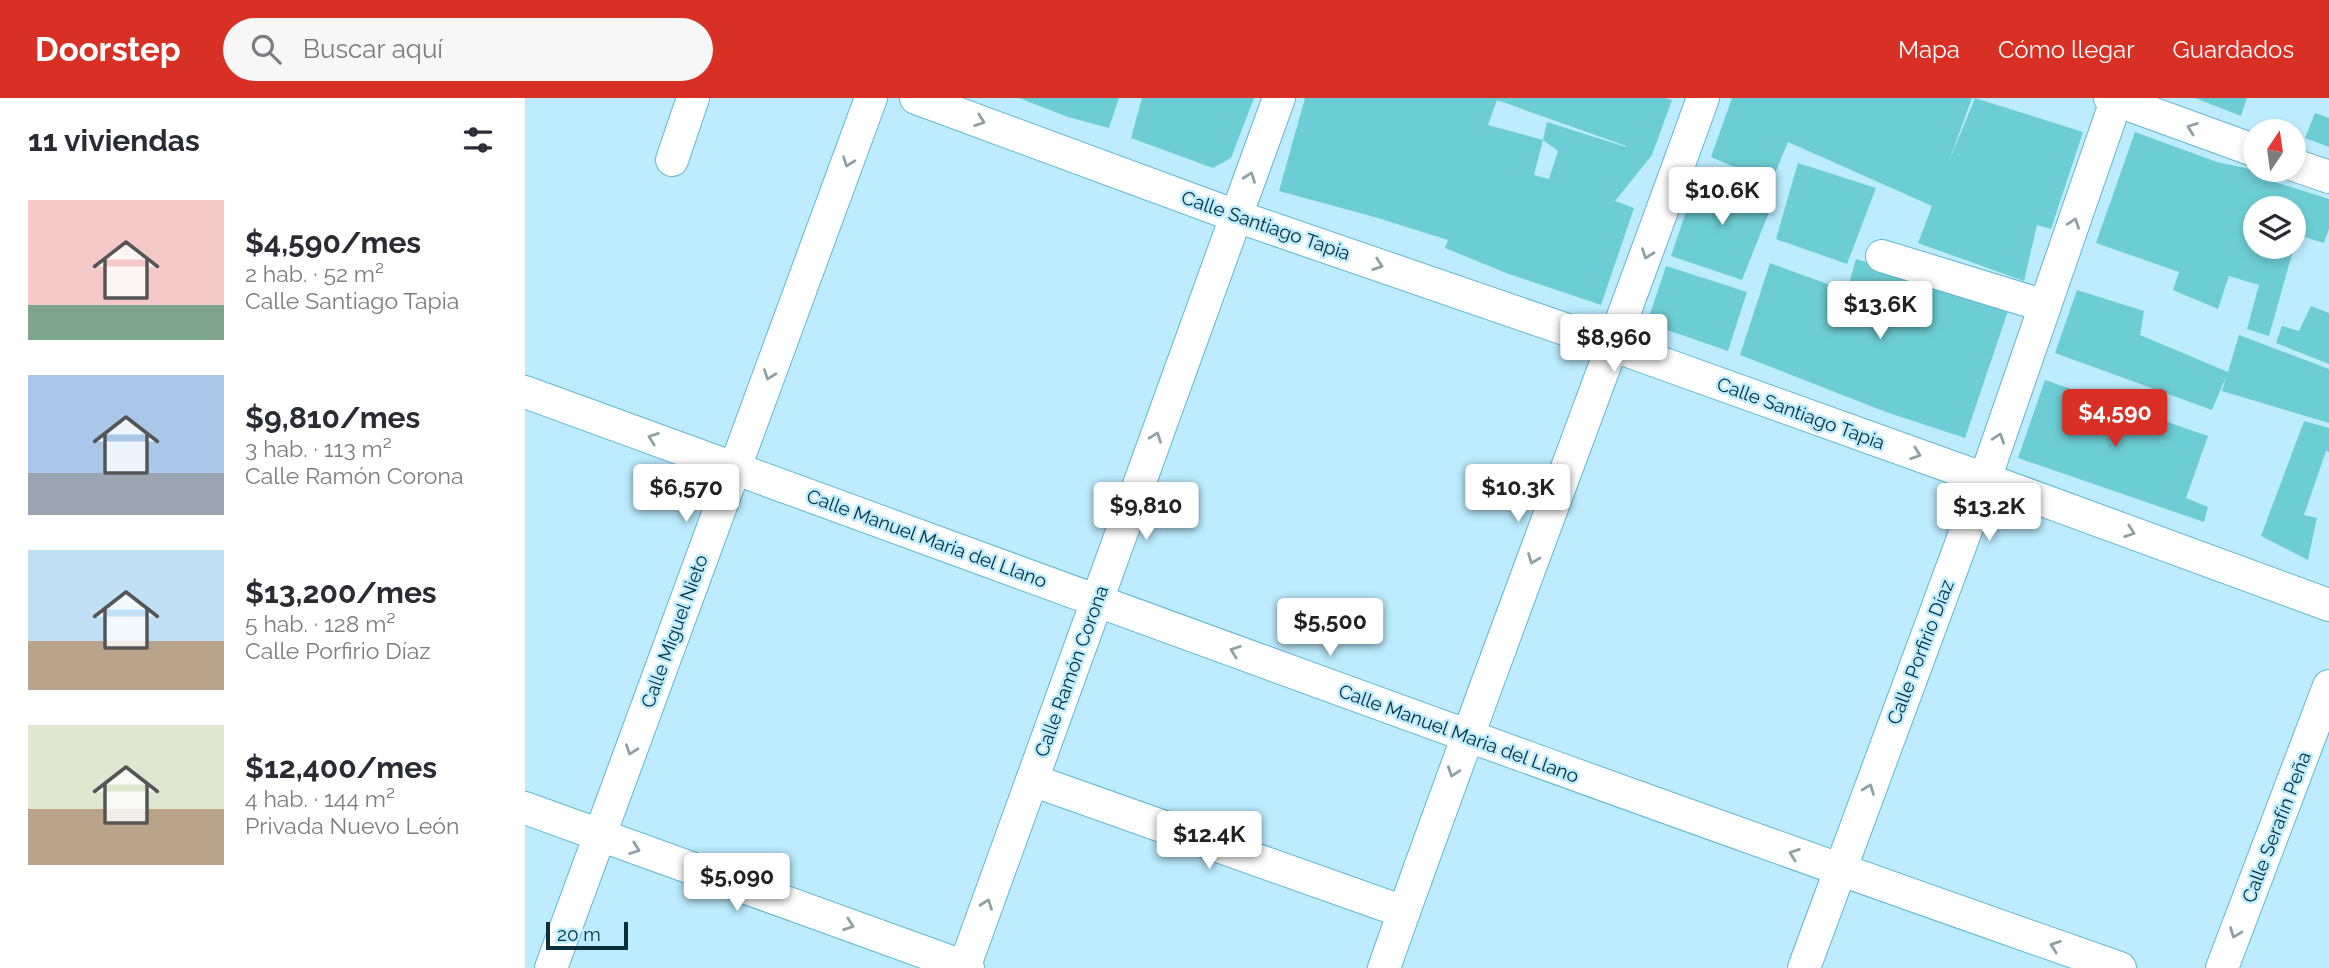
<!DOCTYPE html>
<html lang="es">
<meta charset="utf-8">
<style>
:root{--surface:#fff;--page:#f7f7f7;--text:#2b2b33;--muted:#7c7c81;--accent:#d93025}
body{margin:0;font-family:Raleway,sans-serif;background:var(--page);color:var(--text);height:100vh;display:flex;flex-direction:column;font-size:26px;white-space:nowrap}
*{box-sizing:border-box;margin:0}
p{font-size:23px;color:var(--muted)}
.icon{flex:none;width:38px;height:38px;fill:none;stroke:currentColor;stroke-width:2;stroke-linecap:round;stroke-linejoin:round}
.map{position:relative;flex:1;overflow:hidden}
.details{display:flex;flex-direction:column;background:var(--surface);width:525px}
.details>*{flex:none}
.needle{width:46px;rotate:13deg}
.buttons{position:absolute;left:1718px;top:21px;display:grid;gap:14px}
.buttons a{display:grid;place-items:center;width:63px;height:63px;border-radius:50%;background:var(--surface);box-shadow:0 4px 10px #0003;font-size:35px}
.scale{position:absolute;left:21px;bottom:18px;width:82px;box-sizing:border-box;padding-left:7px;border:4px solid #092f3a;border-top:0;font-size:19px;line-height:24px;white-space:nowrap;color:#092f3a;-webkit-text-stroke:5px #bcecfe;paint-order:stroke}
.price{position:absolute;translate:-50% -60px;padding:0 16px;border-radius:7px;background:#fff;color:#222;font-size:23px;line-height:46px;filter:drop-shadow(0 2px 4px #0008)}
.price::after{content:'';position:absolute;left:50%;top:42px;width:21px;height:16px;margin-left:-10px;background:inherit;clip-path:polygon(0 0,100% 0,50% 100%)}
.price.current{background:var(--accent);color:#fff}
ul{padding:0;list-style:none}
li{display:flex;align-items:center;gap:21px;height:175px;padding:0 28px}
li span{display:grid;place-items:center;flex:none;width:196px;height:140px;border-radius:0px;color:#555}
li>.icon{margin-inline-start:auto}
span .icon{width:84px;height:84px;fill:#fffc;stroke-width:1}
li b{font-size:30px}
h2{display:flex;justify-content:space-between;align-items:center;height:84px;padding:0 28px;font-size:30px}
header{display:flex;align-items:center;gap:42px;box-sizing:border-box;height:98px;padding:0 35px;background:var(--accent);color:#fff}
header strong{font-size:33px}
nav{display:flex;gap:38px;margin-inline-start:auto;font-size:24px}
.search{width:490px;height:63px;background:var(--page);display:flex;align-items:center;gap:18px;box-sizing:border-box;padding:0 24px;border-radius:38px;color:var(--muted);font-size:26px}
main{display:flex;flex:1;min-height:0}
.map>svg:first-child{display:block}
.building{fill:#6dcdd4;fill-rule:evenodd}
.lines{fill:none;stroke-linecap:round;stroke-linejoin:round}
.minor-casing{stroke:#61b6d2;stroke-width:34}
.minor{stroke:#fff;stroke-width:32}
.oneway{stroke:#90a1a6}
.labels{text-anchor:middle;dominant-baseline:central;stroke-width:5;stroke-linejoin:round;paint-order:stroke}
.street-label{font-size:19px;fill:#092f3a;stroke:#bcecfe}
</style>
<header>
<strong>Doorstep</strong>
<div class="search"><svg class="icon" aria-label="search" viewBox="0 0 24 24"><circle cx="10" cy="10" r="6"/><path d="M15 15l6 6"/></svg>Buscar aquí</div>
<nav><a>Mapa</a><a>Cómo llegar</a><a>Guardados</a></nav>
</header>
<main>
<section class="details">
<h2>11 viviendas<svg class="icon" aria-label="filters" viewBox="0 0 24 24"><path d="M4 7h16M4 17h16"/><circle cx="9" cy="7" r="2"/><circle cx="15" cy="17" r="2"/></svg></h2>
<ul>
<li><span style="background:linear-gradient(#f6c9c9 75%,#7fa58c 0)"><svg class="icon" aria-label="home" viewBox="0 0 24 24"><path d="M3 11l9-7 9 7M6 9v11h12V9"/></svg></span><div><b>$4,590/mes</b><p>2 hab. · 52 m²</p><p>Calle Santiago Tapia</p></div></li>
<li><span style="background:linear-gradient(#a9c7e8 70%,#9aa5b1 0)"><svg class="icon" aria-label="home" viewBox="0 0 24 24"><path d="M3 11l9-7 9 7M6 9v11h12V9"/></svg></span><div><b>$9,810/mes</b><p>3 hab. · 113 m²</p><p>Calle Ramón Corona</p></div></li>
<li><span style="background:linear-gradient(#bfe0f5 65%,#b9a48a 0)"><svg class="icon" aria-label="home" viewBox="0 0 24 24"><path d="M3 11l9-7 9 7M6 9v11h12V9"/></svg></span><div><b>$13,200/mes</b><p>5 hab. · 128 m²</p><p>Calle Porfirio Díaz</p></div></li>
<li><span style="background:linear-gradient(#dfe7d0 60%,#b9a48a 0)"><svg class="icon" aria-label="home" viewBox="0 0 24 24"><path d="M3 11l9-7 9 7M6 9v11h12V9"/></svg></span><div><b>$12,400/mes</b><p>4 hab. · 144 m²</p><p>Privada Nuevo León</p></div></li>
</ul>
</section>
<div class="map">
<svg width="1804" height="870" viewBox="0 0 1804 870">
<rect width="100%" height="100%" fill="#bcecfe"/>
<g class="building">
<polygon points="494,0 594,0 584,30 543,19"/>
<polygon points="617,0 729,0 706,60 688,70 606,40"/>
<path d="M780,0H1140L1147,2L1127,57L1090,103L1109,110L1076,207L981,175L920,150L923,142L853,120L754,93ZM972,2L1101,48V49L1022,24L1018,42L1033,53L1024,81L1009,77L1018,42L963,27Z"/>
<polygon points="1207,0 1447,0 1423,66 1450,0 1558,34 1526,131 1512,127 1499,183 1393,145 1407,108 1263,44 1246,85 1186,59"/>
<polygon points="1670,0 1722,0 1716,18"/>
<polygon points="1790,15 1804,20 1804,49 1780,40"/>
<polygon points="1610,34 1692,64 1739,74 1737,80 1804,101 1804,131 1799,145 1773,137 1769,146 1769,110 1731,110 1731,149 1769,149 1744,238 1722,231 1734,187 1704,178 1693,211 1648,192 1654,174 1571,145"/>
<polygon points="1273,65 1351,90 1322,166 1251,141"/>
<polygon points="1173,78 1250,99 1217,182 1146,158"/>
<polygon points="1331,161 1484,210 1440,340 1361,314 1215,257 1245,165 1322,193"/>
<polygon points="1141,168 1222,194 1203,253 1122,225"/>
<polygon points="1552,192 1619,213 1615,237 1703,274 1714,237 1804,271 1804,325 1697,293 1701,279 1687,312 1530,255"/>
<polygon points="1786,208 1804,215 1804,266 1751,245 1757,228 1774,233"/>
<polygon points="1520,282 1683,338 1661,400 1683,409 1679,424 1493,360"/>
<polygon points="1779,323 1804,330 1804,354 1801,353 1779,417 1792,420 1783,462 1736,438"/>
</g>
<g class="lines">
<defs>
<g id="minor">
<polyline points="391,0 711,118 1089,248 1460,381 1804,507"/>
<polyline points="1585,0 1731,53"/>
<polyline points="147,62 168,0"/>
<polyline points="1769,67 1804,79"/>
<polyline points="1357,158 1520,208"/>
<path d="M0,294C531,487 1061,684 1595,870"/>
<polyline points="507,682 879,814"/>
<polyline points="0,710 443,870"/>
<polyline points="26,870 346,0"/>
<polyline points="439,870 754,0"/>
<path d="M859,870C962,579 1073,291 1178,0"/>
<polyline points="1279,870 1460,381 1592,0"/>
<polyline points="1697,870 1804,588"/>
</g>
</defs>
<use href="#minor" class="minor-casing"/>
<use href="#minor" class="minor"/>
</g>
<defs><path id="oneway-chevron" d="M-2-3.5L2.5 0L-2 3.5" fill="none" stroke-width="1.6" stroke-linecap="round" stroke-linejoin="round" transform="scale(1.75)"/></defs>
<g class="oneway">
<use href="#oneway-chevron" transform="translate(455 23) rotate(20)"/>
<use href="#oneway-chevron" transform="translate(1667 30) rotate(-160)"/>
<use href="#oneway-chevron" transform="translate(323 64) rotate(110)"/>
<use href="#oneway-chevron" transform="translate(725 79) rotate(-70)"/>
<use href="#oneway-chevron" transform="translate(1549 125) rotate(-71)"/>
<use href="#oneway-chevron" transform="translate(1122 156) rotate(110)"/>
<use href="#oneway-chevron" transform="translate(853 167) rotate(19)"/>
<use href="#oneway-chevron" transform="translate(244 277) rotate(110)"/>
<use href="#oneway-chevron" transform="translate(631 339) rotate(-70)"/>
<use href="#oneway-chevron" transform="translate(128 340) rotate(-160)"/>
<use href="#oneway-chevron" transform="translate(1474 340) rotate(-71)"/>
<use href="#oneway-chevron" transform="translate(1391 356) rotate(20)"/>
<use href="#oneway-chevron" transform="translate(1605 434) rotate(20)"/>
<use href="#oneway-chevron" transform="translate(1008 461) rotate(111)"/>
<use href="#oneway-chevron" transform="translate(710 553) rotate(-160)"/>
<use href="#oneway-chevron" transform="translate(106 652) rotate(110)"/>
<use href="#oneway-chevron" transform="translate(928 674) rotate(109)"/>
<use href="#oneway-chevron" transform="translate(1344 691) rotate(-69)"/>
<use href="#oneway-chevron" transform="translate(110 751) rotate(20)"/>
<use href="#oneway-chevron" transform="translate(1269 756) rotate(-160)"/>
<use href="#oneway-chevron" transform="translate(462 806) rotate(-70)"/>
<use href="#oneway-chevron" transform="translate(324 827) rotate(20)"/>
<use href="#oneway-chevron" transform="translate(1710 835) rotate(111)"/>
<use href="#oneway-chevron" transform="translate(1530 848) rotate(-161)"/>
</g>
<g class="labels">
<g class="street-label">
<text transform="translate(741 127) rotate(19)">Calle Santiago Tapia</text>
<text transform="translate(1276 315) rotate(20)">Calle Santiago Tapia</text>
<text transform="translate(402 440) rotate(20)">Calle Manuel Maria del Llano</text>
<text transform="translate(149 533) rotate(-70)">Calle Miguel Nieto</text>
<text transform="translate(1395 554) rotate(-69)">Calle Porfirio Díaz</text>
<text transform="translate(546 573) rotate(-70)">Calle Ramón Corona</text>
<text transform="translate(934 635) rotate(20)">Calle Manuel Maria del Llano</text>
<text transform="translate(1751 729) rotate(-69)">Calle Serafín Peña</text>
</g>
</g>
</svg>
<div class="buttons">
<a><svg class="needle" viewBox="-14 -14 28 28"><path d="M0-13l5 13h-10z" fill="#e53935"/><path d="M0 13l5-13h-10z" fill="#7c7c81"/></svg></a>
<a><svg class="icon" aria-label="layers" viewBox="0 0 24 24"><path d="M12 4l9 5-9 5-9-5zM3 14l9 5 9-5"/></svg></a>
</div>
<div class="scale">20 m</div>
<b class="price" style="left:1197px;top:129px">$10.6K</b>
<b class="price" style="left:1355px;top:243px">$13.6K</b>
<b class="price" style="left:1089px;top:276px">$8,960</b>
<b class="price current" style="left:1590px;top:351px">$4,590</b>
<b class="price" style="left:161px;top:426px">$6,570</b>
<b class="price" style="left:993px;top:426px">$10.3K</b>
<b class="price" style="left:621px;top:444px">$9,810</b>
<b class="price" style="left:1464px;top:445px">$13.2K</b>
<b class="price" style="left:805px;top:560px">$5,500</b>
<b class="price" style="left:684px;top:773px">$12.4K</b>
<b class="price" style="left:212px;top:815px">$5,090</b>
</div>
</main>
